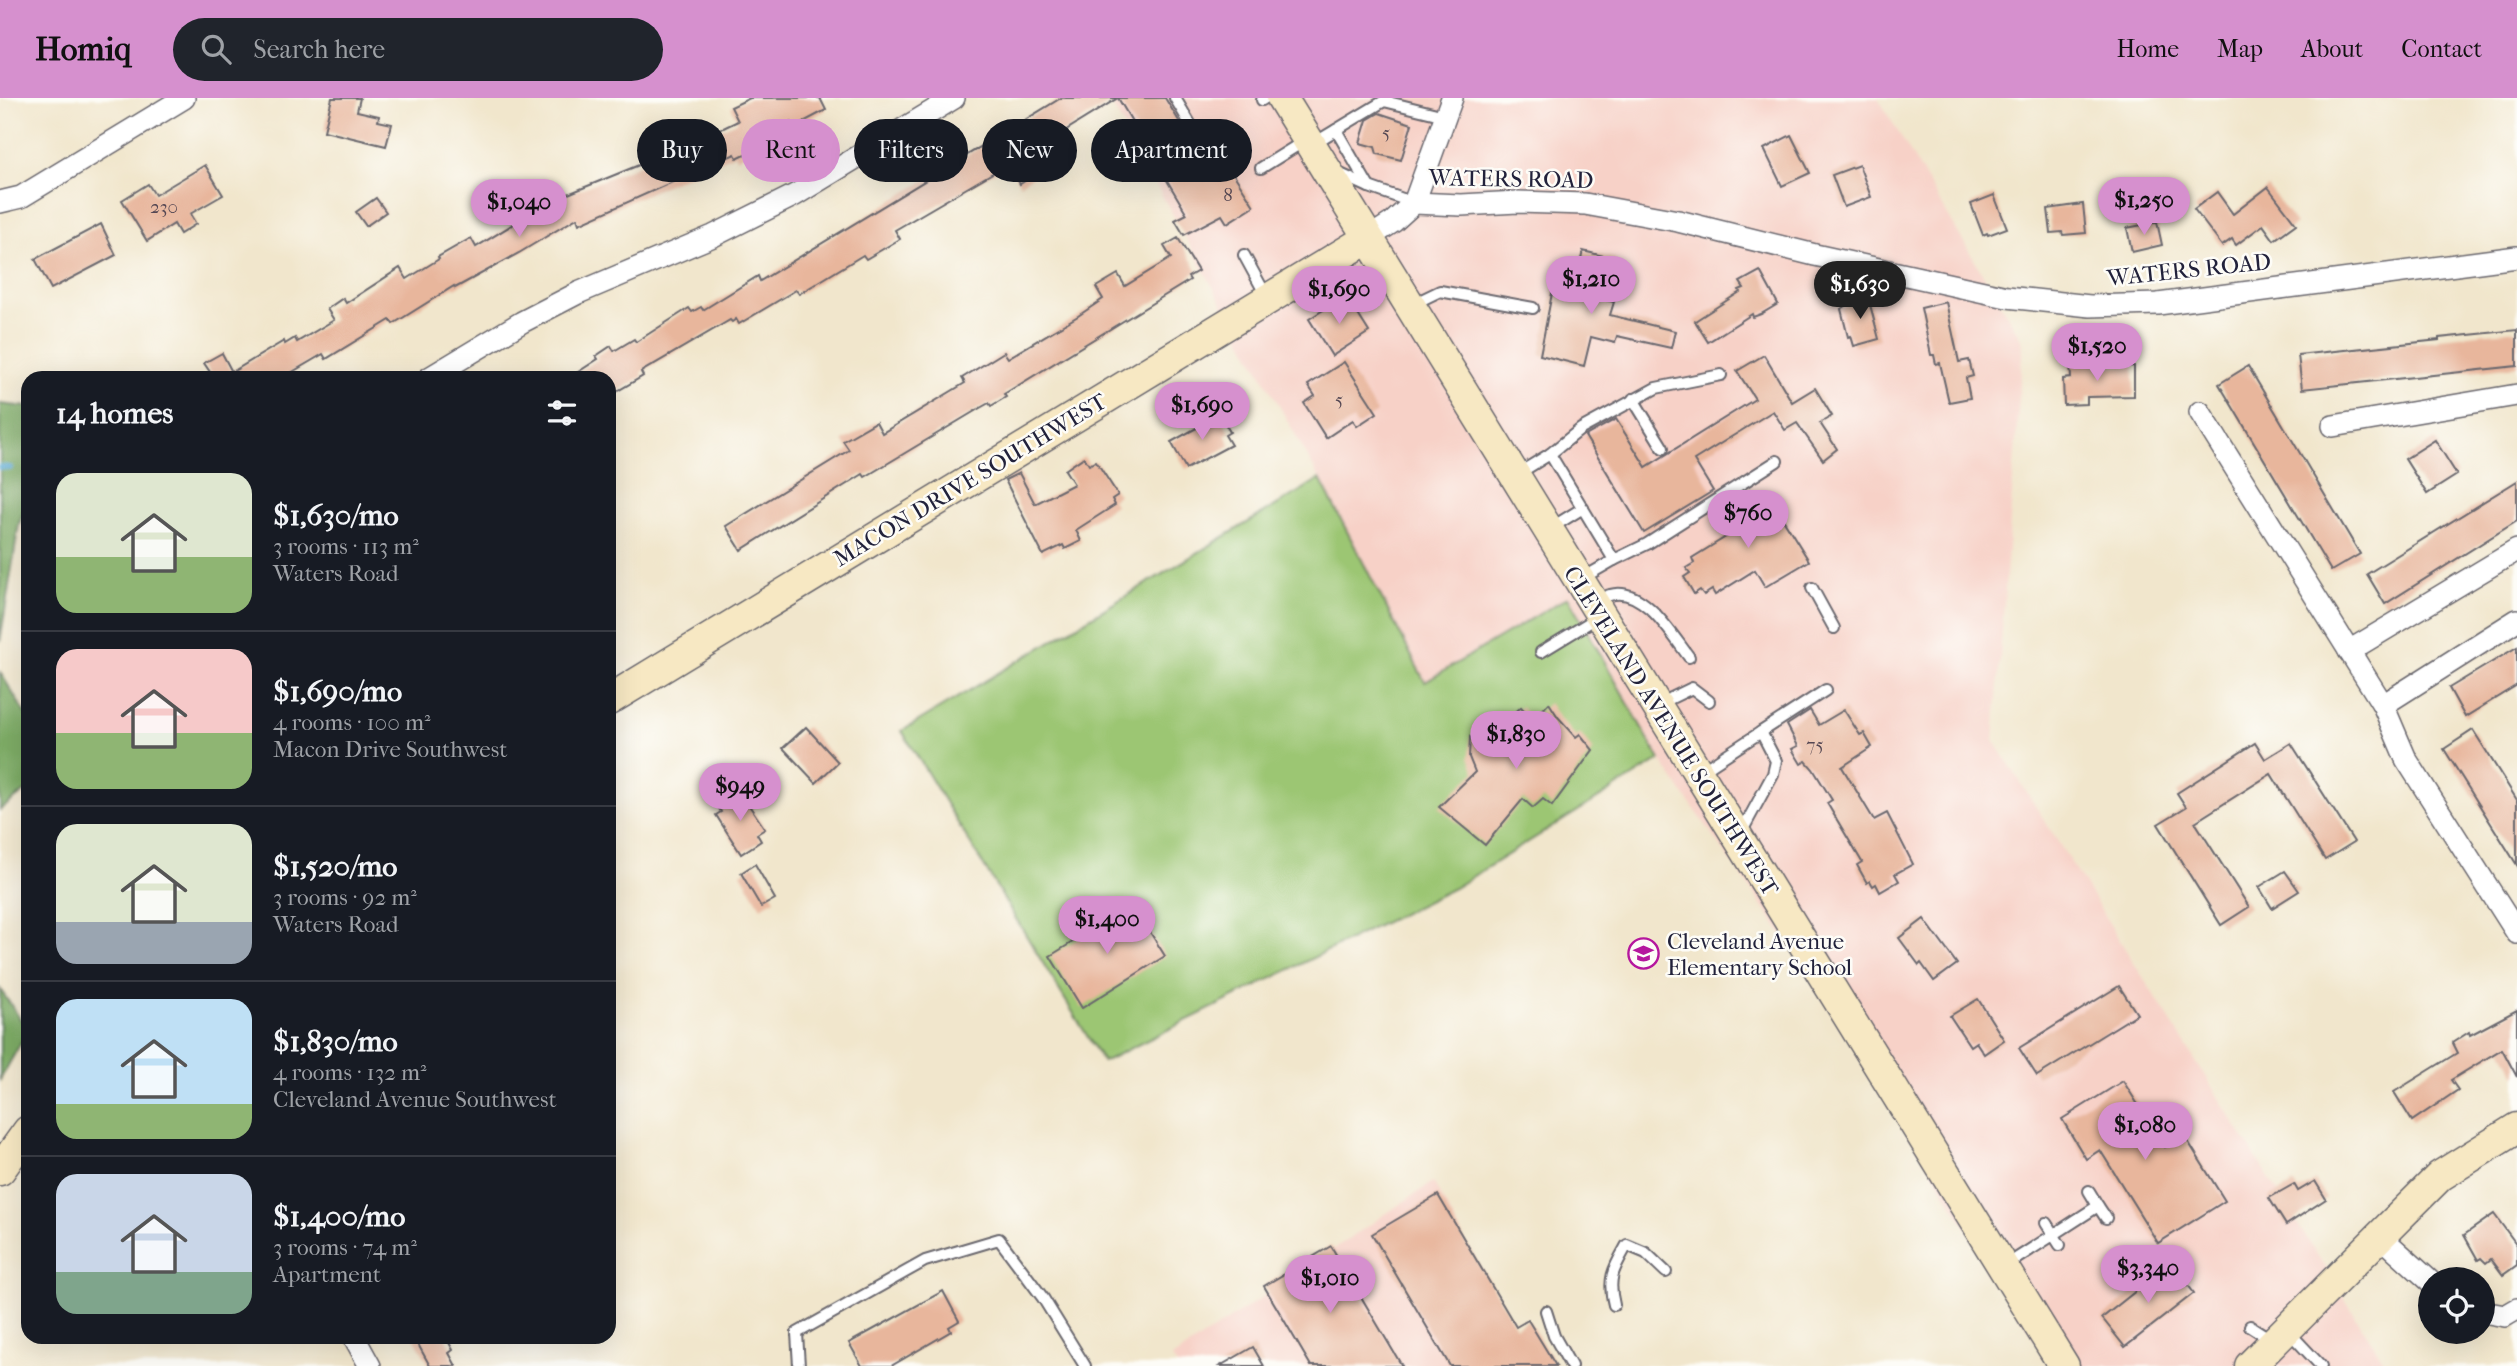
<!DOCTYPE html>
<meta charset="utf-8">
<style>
:root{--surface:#171b24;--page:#20242c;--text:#f1f3f6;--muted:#9ea1a6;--line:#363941;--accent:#d690ce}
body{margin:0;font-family:"IM FELL French Canon",serif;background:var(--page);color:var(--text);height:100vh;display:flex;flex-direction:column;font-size:26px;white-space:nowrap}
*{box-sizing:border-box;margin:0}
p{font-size:23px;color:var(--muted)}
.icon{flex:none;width:38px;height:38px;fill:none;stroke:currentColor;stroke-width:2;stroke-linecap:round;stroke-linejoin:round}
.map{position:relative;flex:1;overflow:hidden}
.side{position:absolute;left:21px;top:273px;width:595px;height:973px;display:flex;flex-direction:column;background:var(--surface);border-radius:21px;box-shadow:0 7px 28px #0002}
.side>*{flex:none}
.guide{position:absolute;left:637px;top:21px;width:665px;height:63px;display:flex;gap:14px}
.buttons{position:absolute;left:2418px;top:1169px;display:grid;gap:14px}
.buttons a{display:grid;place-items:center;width:77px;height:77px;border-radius:50%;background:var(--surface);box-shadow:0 7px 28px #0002;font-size:35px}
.price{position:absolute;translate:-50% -60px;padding:0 16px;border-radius:24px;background:var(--accent);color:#111;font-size:23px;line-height:46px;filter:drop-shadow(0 2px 4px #0008)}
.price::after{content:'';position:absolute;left:50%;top:42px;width:21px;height:16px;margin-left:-10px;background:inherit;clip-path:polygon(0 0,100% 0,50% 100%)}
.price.selected{background:#222;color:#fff}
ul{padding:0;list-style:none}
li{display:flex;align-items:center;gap:21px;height:175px;padding:0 35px}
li+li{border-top:2px solid var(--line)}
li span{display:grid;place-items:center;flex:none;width:196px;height:140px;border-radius:21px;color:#555}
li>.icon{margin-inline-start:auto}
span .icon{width:84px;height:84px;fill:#fffc;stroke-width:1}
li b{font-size:30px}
h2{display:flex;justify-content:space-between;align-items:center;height:84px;padding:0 35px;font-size:30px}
.chip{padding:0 24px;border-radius:32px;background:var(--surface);box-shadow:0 7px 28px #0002;font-size:24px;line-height:63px}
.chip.selected{background:var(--accent);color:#111}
header{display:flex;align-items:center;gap:42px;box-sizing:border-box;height:98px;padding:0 35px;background:var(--accent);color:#111}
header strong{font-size:33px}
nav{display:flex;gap:38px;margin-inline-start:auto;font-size:24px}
.search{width:490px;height:63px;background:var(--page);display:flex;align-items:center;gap:18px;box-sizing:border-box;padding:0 24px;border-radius:38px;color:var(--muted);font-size:26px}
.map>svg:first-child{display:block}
.built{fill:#f7d1c7}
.green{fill:#9cc673;stroke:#5f7457;stroke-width:2}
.forest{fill:#7dab65;stroke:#506650;stroke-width:2}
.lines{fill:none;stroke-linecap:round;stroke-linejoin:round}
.stream{stroke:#5aabd5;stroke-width:6}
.building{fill:#e8b69c}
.lane-casing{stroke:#6a676e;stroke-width:14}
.street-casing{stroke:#6a676e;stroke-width:24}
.secondary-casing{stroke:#6a676e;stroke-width:33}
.lane{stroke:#fff;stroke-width:10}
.street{stroke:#fff;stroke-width:21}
.secondary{stroke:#f7e8c3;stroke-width:30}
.labels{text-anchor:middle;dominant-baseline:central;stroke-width:5;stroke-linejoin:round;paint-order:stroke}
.number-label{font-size:19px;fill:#544753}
.street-label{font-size:23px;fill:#22223b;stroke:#fdfcf7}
.poi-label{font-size:23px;fill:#22223b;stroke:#fdfcf7;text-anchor:start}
</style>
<header>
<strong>Homiq</strong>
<div class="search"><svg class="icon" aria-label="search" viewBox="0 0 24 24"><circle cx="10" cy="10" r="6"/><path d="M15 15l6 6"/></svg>Search here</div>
<nav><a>Home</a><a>Map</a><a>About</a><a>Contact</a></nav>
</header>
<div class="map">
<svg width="2517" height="1268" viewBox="0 0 2517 1268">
<rect width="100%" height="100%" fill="#fdfcf7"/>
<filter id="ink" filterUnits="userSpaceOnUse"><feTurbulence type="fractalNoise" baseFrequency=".0143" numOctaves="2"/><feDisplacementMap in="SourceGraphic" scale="14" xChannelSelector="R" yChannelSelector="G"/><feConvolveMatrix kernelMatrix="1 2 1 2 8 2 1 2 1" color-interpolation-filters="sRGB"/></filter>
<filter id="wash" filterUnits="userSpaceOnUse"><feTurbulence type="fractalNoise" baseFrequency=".00686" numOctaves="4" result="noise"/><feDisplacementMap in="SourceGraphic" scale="28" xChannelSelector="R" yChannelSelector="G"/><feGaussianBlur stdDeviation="1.57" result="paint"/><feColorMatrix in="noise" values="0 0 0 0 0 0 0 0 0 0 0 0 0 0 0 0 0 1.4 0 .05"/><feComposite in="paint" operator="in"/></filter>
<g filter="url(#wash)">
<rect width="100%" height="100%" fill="#f1e6cc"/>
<g class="built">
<polygon points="1108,0 1878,0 2023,244 1994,642 2387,1268 2051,1268 1821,891 1660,662 1568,499 1425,584 1320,381"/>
<polygon points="1433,1084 1534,1268 1177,1268 1172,1260"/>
</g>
<polygon class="green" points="1320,381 1425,584 1568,499 1660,662 1454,790 1103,964 902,633"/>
<g class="forest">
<polygon points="0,306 28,309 28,402 19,426 0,544"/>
<polygon points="0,574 28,620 28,691 0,712"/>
<polygon points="0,891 28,932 0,982"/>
</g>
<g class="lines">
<polyline class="stream" points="0,369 10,370"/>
</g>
<g id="blocks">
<g class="building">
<polygon points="332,0 360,0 357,13 379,18 378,23 392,26 386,48 324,33"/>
<polygon points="750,0 820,0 826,12 794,29 791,24 754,42 758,50 737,60 735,56 579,126 577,120 519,155 455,190 454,188 393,226 390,222 326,261 323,256 282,280 214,280 204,265 222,255 232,274 284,243 285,246 295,240 297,244 334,222 327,211 343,200 346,205 400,170 407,181 439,161 438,159 471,140 476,149 551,103 688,47 738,23 731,9"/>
<polygon points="1061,0 1165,0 1213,79 1229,69 1254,108 1227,125 1222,117 1184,137 1175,122 1187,116 1118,0 1034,52 1045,70 1020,86 1008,66 895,132 900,141 866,161 863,157 799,196 796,192 739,226 736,221 732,224 730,222 641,274 643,278 609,298 609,280 569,280 598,261 596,258 611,248 614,253 634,241 636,244 689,210 692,214 701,209 703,212 758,178 760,183"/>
<polygon points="1379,15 1412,26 1401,62 1377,56 1375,49 1360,45 1367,22"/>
<polygon points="1791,37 1810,75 1782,88 1764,51"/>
<polygon points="205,67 223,97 190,116 196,126 180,136 174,126 147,143 122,102 148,86 155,97"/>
<polygon points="1859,67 1871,99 1844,109 1832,77"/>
<polygon points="2268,89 2296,126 2274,142 2263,127 2236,147 2232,141 2222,148 2194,111 2217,94 2233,116"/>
<polygon points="1994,97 2007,130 1988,137 1987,135 1983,137 1971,106"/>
<polygon points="376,100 386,114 366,128 356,114"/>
<polygon points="2083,106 2086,135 2063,137 2062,134 2051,135 2048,111"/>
<polygon points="2157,124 2162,147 2132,154 2127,130"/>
<polygon points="101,126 116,157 51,191 35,161"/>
<polygon points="1178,140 1198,173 1188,179 1190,182 1004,296 1006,299 991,308 989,305 980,310 865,379 863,376 741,452 726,428 849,352 843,343 876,324 882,335 965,285 962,280 1004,254 1008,260 1078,218 1103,201 1096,189 1118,176 1125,188 1171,160 1164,148"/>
<polygon points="1583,153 1616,161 1606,202 1614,204 1610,217 1675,233 1671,250 1617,238 1615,245 1591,239 1584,268 1540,257 1553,190 1573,195"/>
<polygon points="1760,173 1778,206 1761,216 1753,219 1752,216 1708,244 1695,223 1740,194 1739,192 1744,190 1740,184"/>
<polygon points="1867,195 1879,241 1854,248 1851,238 1848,239 1841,211"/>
<polygon points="1344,199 1347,199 1369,234 1332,258 1309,221"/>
<polygon points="1946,204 1959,264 1969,262 1973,278 1966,280 1970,300 1949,304 1940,265 1936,266 1934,257 1931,257 1921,210"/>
<polygon points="2517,232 2517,268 2302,291 2298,257 2439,242 2439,240"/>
<polygon points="1764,257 1792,304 1815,290 1832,318 1820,325 1837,351 1823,362 1797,325 1785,332 1773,313 1694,362 1713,393 1644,435 1585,338 1616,321 1646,369 1755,301 1737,273"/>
<polygon points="1344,264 1377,315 1357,328 1353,322 1326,340 1304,305 1315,298 1308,287"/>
<polygon points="2070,264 2095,264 2095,269 2134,268 2134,298 2087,299 2087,306 2064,307 2063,281 2071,280"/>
<polygon points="2248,268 2360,456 2331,473 2219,286"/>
<polygon points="1220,317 1230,334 1225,337 1231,347 1186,371 1171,344"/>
<polygon points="2435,342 2457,377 2427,396 2405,361"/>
<polygon points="1084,359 1089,367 1096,363 1118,397 1112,401 1115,407 1076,432 1081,443 1065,451 1063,447 1043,457 1005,382 1019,375 1035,406 1074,386 1065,372"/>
<polygon points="2517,383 2517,423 2385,506 2367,476"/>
<polygon points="1765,392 1809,463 1765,489 1755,472 1715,497 1712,492 1704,497 1700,492 1694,496 1684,479 1690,475 1686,470 1694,465 1692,460 1742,429 1732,412"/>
<polygon points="2517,549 2517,587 2465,619 2449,590"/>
<polygon points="1549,605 1558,619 1576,639 1580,636 1593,652 1552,708 1543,701 1533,710 1523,701 1485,747 1439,709 1475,674 1469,659 1470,639 1482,646 1521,609 1533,622"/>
<polygon points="1810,612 1819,627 1844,612 1860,637 1864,635 1872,649 1842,669 1874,722 1887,715 1913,766 1895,776 1899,783 1880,794 1876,786 1873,788 1870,783 1867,785 1857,767 1862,764 1827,705 1832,702 1813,671 1806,663 1801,666 1792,651 1798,648 1787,627"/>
<polygon points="806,629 838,664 816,685 783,650"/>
<polygon points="2473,632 2517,702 2517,767 2444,651"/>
<polygon points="2255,645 2265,661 2291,645 2354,744 2325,762 2271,676 2195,724 2249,809 2221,827 2158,726 2186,709 2177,695"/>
<polygon points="734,696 739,703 744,700 765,731 757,736 761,743 741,756 716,717 721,714 717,707"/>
<polygon points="755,766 775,801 761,809 741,775"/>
<polygon points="2285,773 2299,793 2272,810 2259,789"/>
<polygon points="1133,807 1165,858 1082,910 1050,858"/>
<polygon points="1924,821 1957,866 1934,883 1921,865 1919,867 1899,840"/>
<polygon points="2119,888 2137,916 2037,978 2019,950"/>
<polygon points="1978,901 2004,942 1984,956 1976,944 1970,948 1950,918"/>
<polygon points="2517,912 2517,979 2502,951 2451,982 2458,992 2412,1023 2394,994 2457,955 2452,945 2469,934 2470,937"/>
<polygon points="2123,983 2165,1049 2184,1037 2225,1103 2158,1145 2100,1052 2086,1061 2062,1021"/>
<polygon points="2315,1083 2326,1101 2286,1127 2269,1100 2294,1086 2298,1093"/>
<polygon points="1438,1097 1516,1229 1528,1222 1556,1268 1450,1268 1372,1136"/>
<polygon points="2494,1116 2517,1147 2517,1167 2503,1177 2491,1161 2486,1165 2481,1160 2478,1162 2464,1137"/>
<polygon points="1331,1148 1402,1268 1311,1268 1264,1188"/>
<polygon points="2171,1165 2194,1195 2125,1249 2102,1220"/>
<polygon points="943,1193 959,1223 949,1229 951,1233 891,1268 862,1268 849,1245"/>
<polygon points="414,1239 446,1239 453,1252 449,1255 456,1268 430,1268"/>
<polygon points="1253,1249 1264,1268 1220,1268"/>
</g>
</g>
</g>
<g filter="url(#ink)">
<use href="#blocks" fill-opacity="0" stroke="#6a676e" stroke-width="2"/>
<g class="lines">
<defs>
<g id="lane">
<polyline points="1175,0 1199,41"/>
<polyline points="1262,2 1265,0"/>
<polyline points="1336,32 1369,89"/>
<polyline points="1311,47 1384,3 1445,18"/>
<polyline points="1261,70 1306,42"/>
<polyline points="1338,75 1369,89 1414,105"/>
<polyline points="1244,157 1268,201"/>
<polyline points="1411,207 1440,193 1533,210"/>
<polyline points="1633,301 1663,350"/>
<polyline points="1550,356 1614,462 1581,481"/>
<polyline points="1516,377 1550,356 1581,331 1656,290 1721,277"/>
<polyline points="1549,431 1583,410"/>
<polyline points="1614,462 1647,446 1777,363"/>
<polyline points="1812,490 1834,530"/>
<path d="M1595,505C1600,502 1605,498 1610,497C1643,487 1672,537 1689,559"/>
<polyline points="1541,554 1600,518"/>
<polyline points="1657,607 1692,590 1709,603"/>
<polyline points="1761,634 1826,592"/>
<polyline points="1700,674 1761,634 1776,663 1773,676 1741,735"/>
<polyline points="2089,1093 2098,1108"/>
<polyline points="2046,1125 2060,1147"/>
<polyline points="2005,1168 2098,1108 2106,1120"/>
<path d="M1614,1207C1607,1180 1614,1170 1627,1147L1646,1155L1666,1174"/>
<polyline points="1546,1213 1554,1238 1571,1268"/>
<polyline points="2250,1228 2272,1242"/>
<polyline points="2287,1232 2321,1268"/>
<polyline points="799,1268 797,1235 925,1163 999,1141 1043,1200 1085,1268"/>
</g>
<g id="street">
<polyline points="0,104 21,99 184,0"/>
<polyline points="1414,105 1461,107 1518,104 1585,106 1678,123 1815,157 2007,199 2090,208 2158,206 2517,159"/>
<polyline points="1367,141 1393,124 1414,105 1452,0"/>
<polyline points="429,280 522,224 578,195 713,138 795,97 954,0"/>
<polyline points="2200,314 2383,607 2406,661 2517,835"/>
<polyline points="2333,328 2517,297"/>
<polyline points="2349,553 2517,452"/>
<polyline points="2383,607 2517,522"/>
<polyline points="2380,1138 2431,1184"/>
<polyline points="2483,1214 2505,1218 2517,1211"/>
<polyline points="354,1239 370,1268"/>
</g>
<g id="secondary">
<polyline points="1282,0 2064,1268"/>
<polyline points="609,602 1367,141"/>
<polyline points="0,1072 28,1033"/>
<polyline points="2250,1268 2440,1078 2517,1030"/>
</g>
</defs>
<use href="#lane" class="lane-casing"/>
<use href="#street" class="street-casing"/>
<use href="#secondary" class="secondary-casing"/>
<use href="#lane" class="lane"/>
<use href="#street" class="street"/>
<use href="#secondary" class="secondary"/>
</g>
</g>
<defs>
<symbol id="school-ring" viewBox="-11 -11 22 22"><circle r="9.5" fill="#fdfcf7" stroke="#b5179e" stroke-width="1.5"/><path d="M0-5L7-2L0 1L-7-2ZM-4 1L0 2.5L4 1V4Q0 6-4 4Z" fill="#b5179e"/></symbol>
</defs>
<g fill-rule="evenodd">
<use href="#school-ring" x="1626" y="838" width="35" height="35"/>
</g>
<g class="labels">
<g class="number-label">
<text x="1386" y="35">5</text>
<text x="1228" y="97">8</text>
<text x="164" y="109">230</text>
<text x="1339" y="302">5</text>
<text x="1815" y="647">75</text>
</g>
<g class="street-label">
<text transform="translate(1511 81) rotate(1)">WATERS ROAD</text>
<text transform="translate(2189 172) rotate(-6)">WATERS ROAD</text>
<text transform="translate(970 382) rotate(-31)">MACON DRIVE SOUTHWEST</text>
<text transform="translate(1671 633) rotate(58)">CLEVELAND AVENUE SOUTHWEST</text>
</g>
<g class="poi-label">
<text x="1667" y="843">Cleveland Avenue<tspan x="1667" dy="26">Elementary School</tspan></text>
</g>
</g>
</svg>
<div class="buttons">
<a><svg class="icon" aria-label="locate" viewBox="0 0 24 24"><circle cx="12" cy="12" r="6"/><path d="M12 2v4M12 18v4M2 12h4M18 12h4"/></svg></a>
</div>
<b class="price" style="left:2144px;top:139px">$1,250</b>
<b class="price" style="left:519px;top:141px">$1,040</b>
<b class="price" style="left:1591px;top:218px">$1,210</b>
<b class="price selected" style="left:1860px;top:223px">$1,630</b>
<b class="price" style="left:1339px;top:228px">$1,690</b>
<b class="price" style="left:2097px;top:285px">$1,520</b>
<b class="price" style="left:1202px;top:344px">$1,690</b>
<b class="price" style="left:1748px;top:452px">$760</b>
<b class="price" style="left:1516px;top:673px">$1,830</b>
<b class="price" style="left:740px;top:725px">$949</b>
<b class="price" style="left:1107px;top:858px">$1,400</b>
<b class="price" style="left:2145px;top:1064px">$1,080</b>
<b class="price" style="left:2148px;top:1207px">$3,340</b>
<b class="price" style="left:1330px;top:1217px">$1,010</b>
<div class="guide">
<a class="chip">Buy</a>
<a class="chip selected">Rent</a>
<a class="chip">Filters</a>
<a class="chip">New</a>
<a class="chip">Apartment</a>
</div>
<section class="side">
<h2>14 homes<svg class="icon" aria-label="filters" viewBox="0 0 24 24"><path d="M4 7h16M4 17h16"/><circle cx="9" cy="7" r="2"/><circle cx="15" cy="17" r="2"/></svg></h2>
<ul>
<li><span style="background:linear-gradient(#dfe7d0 60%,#8fb573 0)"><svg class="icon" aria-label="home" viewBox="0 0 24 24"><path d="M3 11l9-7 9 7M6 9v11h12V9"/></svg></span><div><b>$1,630/mo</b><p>3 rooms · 113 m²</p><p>Waters Road</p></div></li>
<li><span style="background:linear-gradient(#f6c9c9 60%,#8fb573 0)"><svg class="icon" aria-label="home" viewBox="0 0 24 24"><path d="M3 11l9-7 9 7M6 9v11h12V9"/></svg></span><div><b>$1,690/mo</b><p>4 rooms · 100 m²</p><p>Macon Drive Southwest</p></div></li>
<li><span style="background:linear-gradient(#dfe7d0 70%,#9aa5b1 0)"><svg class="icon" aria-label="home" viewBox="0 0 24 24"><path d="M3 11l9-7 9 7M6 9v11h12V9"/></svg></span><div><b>$1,520/mo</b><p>3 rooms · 92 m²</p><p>Waters Road</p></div></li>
<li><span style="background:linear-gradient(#bfe0f5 75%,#8fb573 0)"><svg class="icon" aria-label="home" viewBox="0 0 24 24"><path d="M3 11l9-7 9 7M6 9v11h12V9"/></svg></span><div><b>$1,830/mo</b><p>4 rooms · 132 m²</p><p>Cleveland Avenue Southwest</p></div></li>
<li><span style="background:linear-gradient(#c9d6e8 70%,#7fa58c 0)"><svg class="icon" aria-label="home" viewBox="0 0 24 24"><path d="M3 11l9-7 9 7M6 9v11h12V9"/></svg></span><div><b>$1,400/mo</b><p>3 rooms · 74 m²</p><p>Apartment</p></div></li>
</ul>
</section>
</div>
